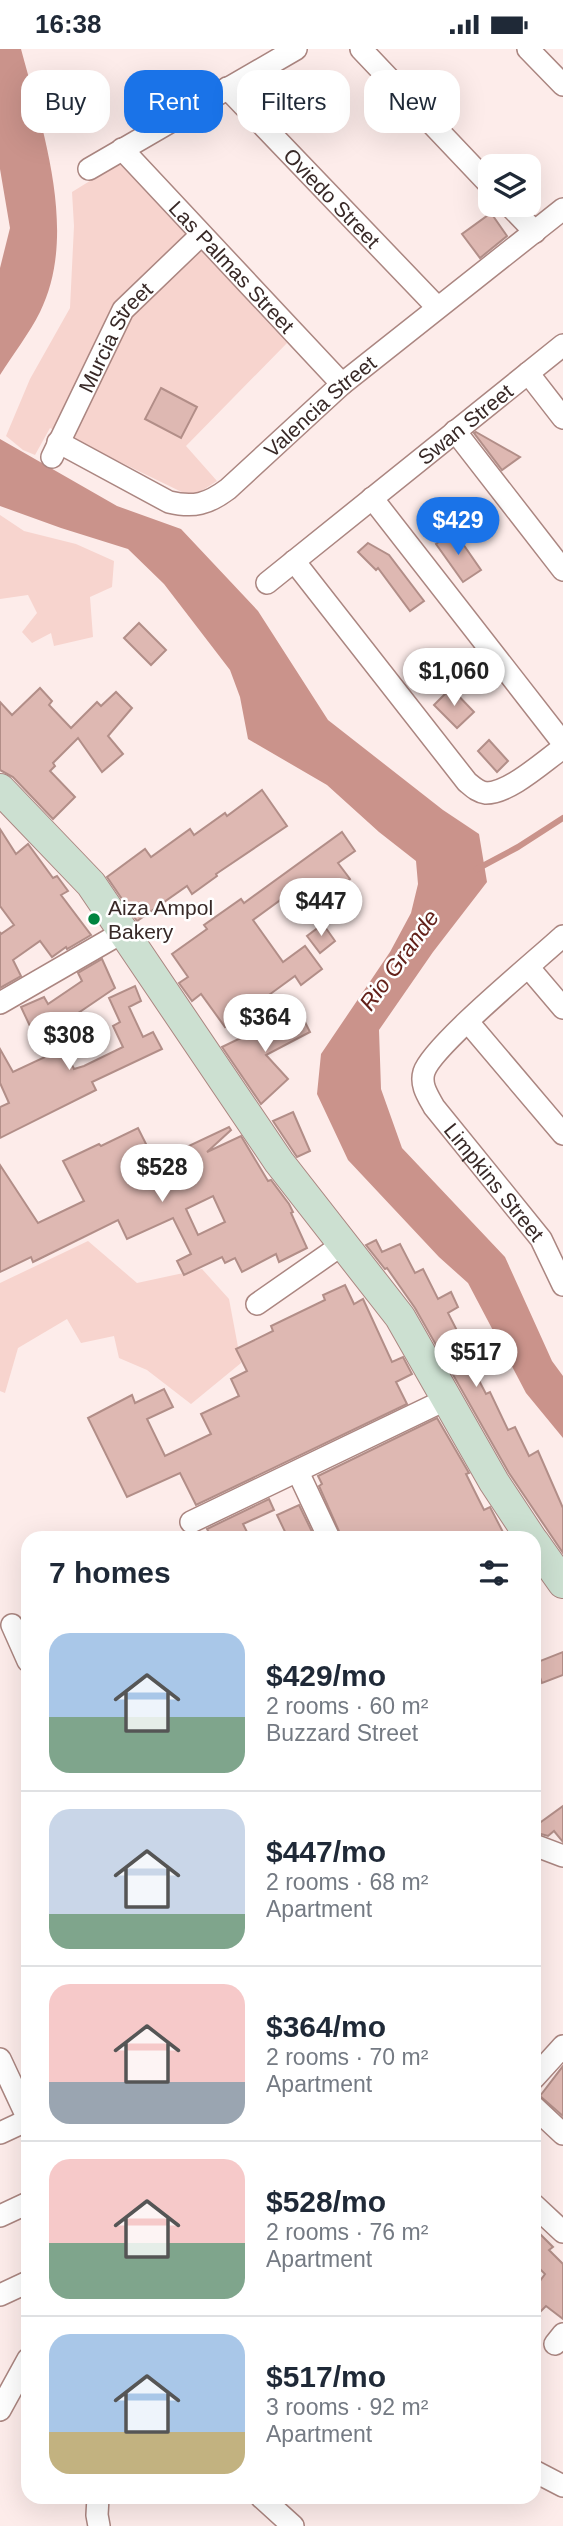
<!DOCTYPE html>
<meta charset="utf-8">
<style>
:root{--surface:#fff;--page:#f6f6f7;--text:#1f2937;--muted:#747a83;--line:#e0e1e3;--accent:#1a73e8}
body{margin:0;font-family:Arial,sans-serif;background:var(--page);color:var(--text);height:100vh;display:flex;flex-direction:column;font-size:26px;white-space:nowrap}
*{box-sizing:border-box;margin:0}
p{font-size:23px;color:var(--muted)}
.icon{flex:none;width:38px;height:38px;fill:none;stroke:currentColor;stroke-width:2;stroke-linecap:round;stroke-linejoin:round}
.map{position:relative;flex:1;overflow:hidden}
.side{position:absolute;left:21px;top:1482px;width:520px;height:973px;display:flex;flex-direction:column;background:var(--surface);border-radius:21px;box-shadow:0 7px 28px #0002}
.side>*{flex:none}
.banner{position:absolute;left:21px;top:21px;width:522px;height:63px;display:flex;gap:14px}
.controls{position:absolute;left:478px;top:105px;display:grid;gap:14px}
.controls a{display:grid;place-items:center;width:63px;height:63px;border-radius:14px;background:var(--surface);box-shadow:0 7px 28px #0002;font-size:35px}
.price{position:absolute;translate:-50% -60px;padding:0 16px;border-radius:24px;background:#fff;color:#222;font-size:23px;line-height:46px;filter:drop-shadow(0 2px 4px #0008)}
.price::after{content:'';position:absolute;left:50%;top:42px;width:21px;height:16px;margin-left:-10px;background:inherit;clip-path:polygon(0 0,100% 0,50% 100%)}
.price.on{background:var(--accent);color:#fff}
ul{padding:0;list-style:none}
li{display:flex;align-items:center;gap:21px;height:175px;padding:0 28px}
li+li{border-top:2px solid var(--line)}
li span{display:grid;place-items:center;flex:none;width:196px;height:140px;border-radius:21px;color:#555}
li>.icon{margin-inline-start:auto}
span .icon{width:84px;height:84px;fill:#fffc;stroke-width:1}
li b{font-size:30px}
h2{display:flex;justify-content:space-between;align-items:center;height:84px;padding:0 28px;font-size:30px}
.tag{padding:0 24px;border-radius:21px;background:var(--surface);box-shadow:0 7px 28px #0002;font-size:24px;line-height:63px}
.tag.on{background:var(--accent);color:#fff}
.status{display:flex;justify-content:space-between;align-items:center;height:49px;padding:0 35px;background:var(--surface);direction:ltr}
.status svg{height:19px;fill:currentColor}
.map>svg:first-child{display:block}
.green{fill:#f7d4ce}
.water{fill:#ca938b}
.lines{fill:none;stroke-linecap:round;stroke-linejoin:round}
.stream{stroke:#ca938b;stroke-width:6}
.building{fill:#deb8b2;stroke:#b28e88;stroke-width:2;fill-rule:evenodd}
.minor-casing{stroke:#ab8681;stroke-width:24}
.secondary-casing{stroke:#ab8681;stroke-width:32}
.minor{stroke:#fff;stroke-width:21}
.secondary{stroke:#cce0d1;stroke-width:30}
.poi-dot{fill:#00843f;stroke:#fff;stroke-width:2.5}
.labels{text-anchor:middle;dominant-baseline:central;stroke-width:5;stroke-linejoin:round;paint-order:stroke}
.street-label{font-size:21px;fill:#382927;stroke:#fff}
.poi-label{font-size:21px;fill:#382927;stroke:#fff;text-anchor:start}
.water-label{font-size:23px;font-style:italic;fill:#63211a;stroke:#fff}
</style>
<div class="status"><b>16:38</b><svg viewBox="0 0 49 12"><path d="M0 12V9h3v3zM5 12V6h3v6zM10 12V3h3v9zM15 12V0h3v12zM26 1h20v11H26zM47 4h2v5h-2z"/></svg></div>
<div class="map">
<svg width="563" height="2477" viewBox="0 0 563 2477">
<rect width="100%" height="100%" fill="#fdecea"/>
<g class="green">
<polygon points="119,114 287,294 186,397 217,432 192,448 50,379 35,406 23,401 6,387 30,330 70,259 74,177 72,143"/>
<polygon points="0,466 24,482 76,495 114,512 112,538 90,548 93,588 54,597 51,584 32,594 22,583 37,564 28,546 0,550"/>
<polygon points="88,1192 137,1234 202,1220 229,1250 241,1314 191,1355 147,1321 119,1309 114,1287 81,1294 67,1270 18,1299 5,1344 0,1342 0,1234"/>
</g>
<g class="water">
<path d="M0,0H21C42,79 79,184 40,263C29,285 13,305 0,326V219L10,179L0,120Z"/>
<polygon points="0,390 117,457 181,480 258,562 328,671 443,761 479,785 487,833 433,903 379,981 381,1040 402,1099 505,1208 552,1312 563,1327 563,1389 526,1344 468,1234 439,1208 348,1111 317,1045 321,1005 390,903 411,864 418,835 416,812 379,783 327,736 248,690 240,648 230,621 164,535 128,500 61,479 0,457"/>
</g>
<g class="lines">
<polyline class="stream" points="477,820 518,798 563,769"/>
</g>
<g class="building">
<polygon points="491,164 507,187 480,209 462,185"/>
<polygon points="161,339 197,358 181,389 145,370"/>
<polygon points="476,383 520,408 502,421 474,384"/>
<polygon points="454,482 481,521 463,533 436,495"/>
<polygon points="368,494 389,506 424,552 410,562 378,519 376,521 358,503"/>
<polygon points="139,574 166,601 151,616 124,589"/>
<polygon points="40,639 52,652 49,656 71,679 97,653 101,657 116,643 132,659 108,687 123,705 102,723 78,689 53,714 55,717 50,722 75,748 53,770 13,728 0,721 0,653 12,666"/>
<polygon points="451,639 474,663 457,679 434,656"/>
<polygon points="489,691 508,712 497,723 478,702"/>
<polygon points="262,741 287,777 216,825 217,827 192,845 187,837 137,872 107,828 145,800 151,808 190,780 194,786 225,764 227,767"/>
<polygon points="0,780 16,805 28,795 53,829 57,827 68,842 61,846 91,886 67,900 66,898 52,908 40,892 13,911 21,927 0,939 0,883 1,885 14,876 0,857"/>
<polygon points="342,783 355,802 338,814 350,830 315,855 301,836 253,871 283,913 305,897 322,920 301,936 295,927 225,978 201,945 192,952 179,934 188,928 172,905 207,880 204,876 241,850 244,854"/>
<polygon points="323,875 335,892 320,904 307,887"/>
<polygon points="102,910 115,939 37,992 21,958 44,948 48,955 82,932 78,924"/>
<polygon points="135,937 141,952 129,958 143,988 153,983 162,1000 92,1033 96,1041 0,1089 0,1058 9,1054 0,1034 0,1000 13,1023 64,999 74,1020 84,1017 123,998 113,977 120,973 109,949"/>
<polygon points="299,961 310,983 266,1006 288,1030 261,1055 222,998"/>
<polygon points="293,1063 310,1102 297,1108 273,1072"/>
<path d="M229,1078L231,1081L207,1103L241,1087L268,1132L271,1131L289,1155L293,1163L291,1164L307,1199L279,1213L276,1205L242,1223L235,1209L225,1214L222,1208L184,1226L177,1212L191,1205L173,1169L127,1190L118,1171L33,1213L31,1208L0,1223V1116L38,1174L84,1152L63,1112L99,1095L101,1097L138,1079L155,1113ZM213,1147L225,1173L198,1186L186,1160Z"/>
<polygon points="376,1191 382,1203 400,1195 415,1224 423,1220 438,1250 451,1243 458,1258 448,1264 475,1317 472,1318 486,1345 490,1343 508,1381 515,1378 529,1407 538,1402 563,1459 563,1504 509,1424 415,1259 387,1219 385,1220 366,1196"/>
<polygon points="345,1236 354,1255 363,1250 392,1313 403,1308 412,1325 396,1333 407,1355 196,1456 180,1424 127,1448 88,1369 132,1346 135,1354 164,1340 173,1358 147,1370 165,1407 211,1385 201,1365 239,1347 231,1330 247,1322 236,1300 273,1282 271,1277 325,1251 323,1246"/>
<polygon points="437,1369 469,1424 466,1425 484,1461 490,1458 506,1489 342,1489 319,1437 322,1435 318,1427"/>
<polygon points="269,1450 274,1461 243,1475 250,1489 212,1489 207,1480"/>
<polygon points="299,1456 315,1489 288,1489 277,1466"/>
<polygon points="563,1603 563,1626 542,1634 535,1614"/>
<polygon points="563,1757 563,1793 554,1782 548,1787 534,1783 534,1778"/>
<polygon points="563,2017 563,2067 540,2047"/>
<polygon points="534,2179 553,2198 549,2201 563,2215 563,2270 546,2257 534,2269 534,2240 545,2225 535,2215 534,2217"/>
</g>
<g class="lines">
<defs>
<g id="minor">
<polyline points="361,0 490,136"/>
<polyline points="528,0 563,36"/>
<path id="s1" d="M227,39L437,258"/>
<path id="s2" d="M122,100L342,335"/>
<polyline points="89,120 296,0"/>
<polyline points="509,156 535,183"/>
<polyline points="528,324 563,369"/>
<polyline points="455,382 563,521"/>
<path id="s3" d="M58,393L169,453C194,459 208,455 228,440L342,335L563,160"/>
<path id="s4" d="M52,408L123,261L201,186"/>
<polyline points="372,449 563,694"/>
<path d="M294,512L467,733C473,738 478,743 486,744C510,744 544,712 563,699"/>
<path id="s5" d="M267,534L563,296"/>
<path id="s6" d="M563,887C537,911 432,997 424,1023C420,1036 428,1047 434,1058L541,1190L563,1236"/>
<polyline points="529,919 563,959"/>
<polyline points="0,954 123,883"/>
<polyline points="468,973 563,1085"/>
<polyline points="257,1255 343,1195"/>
<polyline points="298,1423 329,1489"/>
<polyline points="191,1473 447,1350"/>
<polyline points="12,1576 28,1612"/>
<polyline points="534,1796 563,1807"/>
<polyline points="0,2010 28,2070"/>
<polyline points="534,2029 563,1997"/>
<polyline points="534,2058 563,2085"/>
<polyline points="0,2084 28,2071"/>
<polyline points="534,2156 563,2183"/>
<polyline points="0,2167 28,2154"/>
<polyline points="0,2246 28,2233"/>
<polyline points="555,2295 563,2285"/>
<polyline points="0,2361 28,2310"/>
<polyline points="534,2422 563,2437"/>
<polyline points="98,2448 97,2466 99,2477"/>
<polyline points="261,2448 293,2477"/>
</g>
<g id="secondary">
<polyline points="0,740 91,835 279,1113 400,1268 494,1433 531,1489"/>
<polyline points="534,1493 563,1534"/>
</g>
</defs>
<use href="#minor" class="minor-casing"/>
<use href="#secondary" class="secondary-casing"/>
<use href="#minor" class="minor"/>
<use href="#secondary" class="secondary"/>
</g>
<circle class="poi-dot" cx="94" cy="870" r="7"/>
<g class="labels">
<g class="street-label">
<text stroke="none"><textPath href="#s1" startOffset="152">Oviedo Street</textPath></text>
<text stroke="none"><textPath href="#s2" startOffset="161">Las Palmas Street</textPath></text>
<text stroke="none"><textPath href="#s4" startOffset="136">Murcia Street</textPath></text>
<text stroke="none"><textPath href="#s3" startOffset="313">Valencia Street</textPath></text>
<text stroke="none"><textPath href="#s5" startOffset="254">Swan Street</textPath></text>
<text stroke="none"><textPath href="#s6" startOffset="329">Limpkins Street</textPath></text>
</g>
<g class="poi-label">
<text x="108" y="858">Aiza Ampol<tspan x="108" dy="24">Bakery</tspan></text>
</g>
<g class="water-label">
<text transform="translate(399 911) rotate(-54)">Rio Grande</text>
</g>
</g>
</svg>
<div class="controls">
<a><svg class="icon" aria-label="layers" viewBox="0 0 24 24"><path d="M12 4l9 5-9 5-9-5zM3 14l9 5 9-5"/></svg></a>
</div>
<b class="price on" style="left:458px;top:508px">$429</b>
<b class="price" style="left:454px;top:659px">$1,060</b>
<b class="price" style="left:321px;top:889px">$447</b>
<b class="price" style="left:265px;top:1005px">$364</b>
<b class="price" style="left:69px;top:1023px">$308</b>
<b class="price" style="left:162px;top:1155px">$528</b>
<b class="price" style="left:476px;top:1340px">$517</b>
<div class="banner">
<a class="tag">Buy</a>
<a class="tag on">Rent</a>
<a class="tag">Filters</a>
<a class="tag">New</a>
</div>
<section class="side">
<h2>7 homes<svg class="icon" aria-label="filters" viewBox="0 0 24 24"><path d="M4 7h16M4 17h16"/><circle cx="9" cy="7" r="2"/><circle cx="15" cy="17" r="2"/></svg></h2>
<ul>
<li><span style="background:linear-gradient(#a9c7e8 60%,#7fa58c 0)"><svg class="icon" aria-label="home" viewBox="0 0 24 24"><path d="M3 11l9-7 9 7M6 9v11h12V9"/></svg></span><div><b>$429/mo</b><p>2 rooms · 60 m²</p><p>Buzzard Street</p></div></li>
<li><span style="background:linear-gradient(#c9d6e8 75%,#7fa58c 0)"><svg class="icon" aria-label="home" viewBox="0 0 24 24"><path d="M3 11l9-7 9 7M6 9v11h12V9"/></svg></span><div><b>$447/mo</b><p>2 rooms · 68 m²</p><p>Apartment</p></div></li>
<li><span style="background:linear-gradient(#f6c9c9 70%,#9aa5b1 0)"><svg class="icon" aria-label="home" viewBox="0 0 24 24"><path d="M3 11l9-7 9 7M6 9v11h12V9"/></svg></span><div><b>$364/mo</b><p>2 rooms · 70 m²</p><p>Apartment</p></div></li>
<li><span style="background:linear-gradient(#f6c9c9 60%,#7fa58c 0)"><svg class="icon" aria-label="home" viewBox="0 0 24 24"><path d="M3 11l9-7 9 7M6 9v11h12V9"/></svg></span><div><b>$528/mo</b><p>2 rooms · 76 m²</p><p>Apartment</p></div></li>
<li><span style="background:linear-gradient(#a9c7e8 70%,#c2b280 0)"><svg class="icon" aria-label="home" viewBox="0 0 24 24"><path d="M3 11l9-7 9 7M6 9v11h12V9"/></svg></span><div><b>$517/mo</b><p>3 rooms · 92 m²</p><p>Apartment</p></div></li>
</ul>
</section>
</div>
